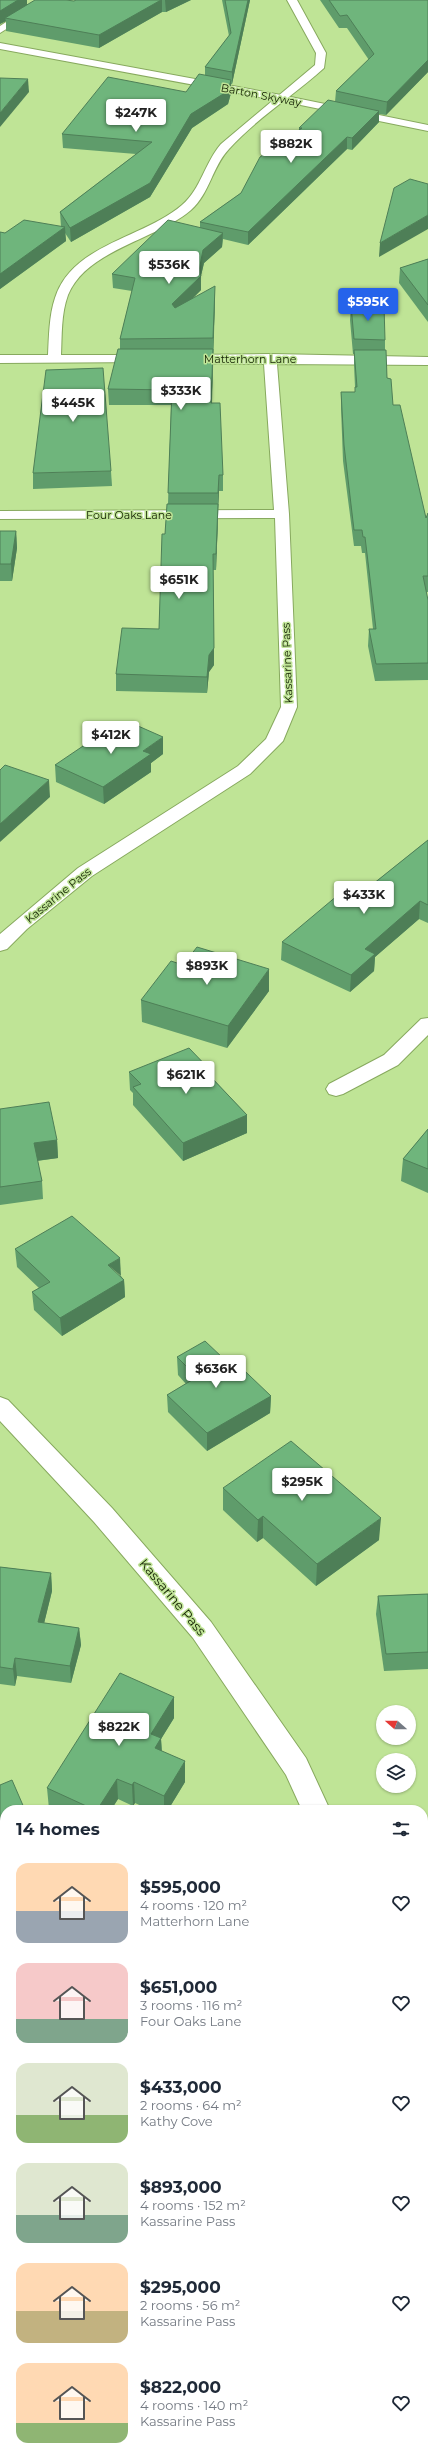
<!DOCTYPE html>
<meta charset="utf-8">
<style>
:root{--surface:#fff;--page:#f2f2f3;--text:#1f2937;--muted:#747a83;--accent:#2563eb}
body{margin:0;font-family:Montserrat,sans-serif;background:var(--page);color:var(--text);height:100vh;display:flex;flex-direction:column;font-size:15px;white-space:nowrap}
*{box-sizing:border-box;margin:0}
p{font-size:13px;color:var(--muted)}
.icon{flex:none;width:22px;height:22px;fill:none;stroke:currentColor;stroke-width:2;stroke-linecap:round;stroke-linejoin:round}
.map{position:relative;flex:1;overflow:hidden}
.drawer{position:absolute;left:0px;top:1805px;width:428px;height:656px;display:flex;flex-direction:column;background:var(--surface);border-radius:16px 16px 0 0;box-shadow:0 1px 3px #0004}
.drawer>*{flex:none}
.needle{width:26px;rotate:291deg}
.fabs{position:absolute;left:376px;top:1705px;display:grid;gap:8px}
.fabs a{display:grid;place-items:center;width:40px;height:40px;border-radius:50%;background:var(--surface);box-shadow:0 1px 3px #0004;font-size:20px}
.price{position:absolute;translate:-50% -34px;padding:0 9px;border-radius:4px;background:#fff;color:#222;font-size:13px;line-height:26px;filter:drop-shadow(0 1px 2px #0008)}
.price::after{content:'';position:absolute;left:50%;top:24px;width:12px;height:9px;margin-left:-6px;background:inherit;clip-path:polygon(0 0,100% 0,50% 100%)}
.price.on{background:var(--accent);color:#fff}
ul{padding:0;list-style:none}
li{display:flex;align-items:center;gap:12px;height:100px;padding:0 16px}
li span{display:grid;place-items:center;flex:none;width:112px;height:80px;border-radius:12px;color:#555}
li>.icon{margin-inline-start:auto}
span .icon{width:48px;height:48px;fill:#fffc;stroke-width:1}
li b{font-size:17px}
h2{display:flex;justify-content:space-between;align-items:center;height:48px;padding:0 16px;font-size:17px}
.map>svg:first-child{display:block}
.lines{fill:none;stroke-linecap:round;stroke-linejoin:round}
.minor-casing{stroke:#87a95e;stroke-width:2}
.tertiary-casing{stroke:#87a95e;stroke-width:2}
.minor{fill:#fff;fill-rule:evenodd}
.tertiary{fill:#fff;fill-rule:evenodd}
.wall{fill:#5f9c6b}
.shaded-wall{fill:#4e7f57}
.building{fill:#6fb57c;stroke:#4e7f57}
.labels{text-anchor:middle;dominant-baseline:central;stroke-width:3;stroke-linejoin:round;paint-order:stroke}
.far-street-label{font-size:11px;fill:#142103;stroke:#bfe496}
.street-label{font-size:13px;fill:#142103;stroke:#bfe496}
</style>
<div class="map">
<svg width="428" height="2461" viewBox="0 0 428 2461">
<rect width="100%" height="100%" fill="#bfe496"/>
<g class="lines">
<defs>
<g id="minor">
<path d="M287,0H297L326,53L324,68C293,96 257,118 229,149C212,167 210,193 191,210C156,240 86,250 68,295C61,314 62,335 61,355H145L152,359L150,362L0,363V355H48C49,336 49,316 55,298C72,244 144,238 182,205C201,189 205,162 221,144L315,65L316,53Z"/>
<polygon points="270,354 428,357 428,365 277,364 289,514 297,707 283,741 250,774 92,876 27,929 7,949 0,951 0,934 78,868 238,766 266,739 281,707 275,518 0,519 0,511 274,510 264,364 183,363 176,359 183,355"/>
<polygon points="428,1018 428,1035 398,1065 343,1094 336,1096 329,1094 326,1089 329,1084 384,1055 421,1019"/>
<polygon points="0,1397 8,1400 112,1508 211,1622 306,1758 330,1810 302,1810 286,1775 193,1638 94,1522 0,1421"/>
<polygon points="428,1856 428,1882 423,1884 423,1858"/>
<polygon points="5,2033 5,2063 0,2065 0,2035"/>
</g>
<g id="tertiary">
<polygon points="40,0 52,0 0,33 0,26"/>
<polygon points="0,43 281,95 428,125 428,131 281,101 0,49"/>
</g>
</defs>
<use href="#minor" class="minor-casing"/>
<use href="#tertiary" class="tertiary-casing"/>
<use href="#minor" class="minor"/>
<use href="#tertiary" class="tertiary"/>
</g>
<g class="wall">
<polygon points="0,0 27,0 27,5 74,1 76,0 191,0 166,12 162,12 99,48 6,31 6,21 0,24"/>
<polygon points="222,0 250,0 232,84 231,84 231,93 228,104 192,128 150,197 71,242 65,233 66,241 0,289 0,232 5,233 61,227 60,212 136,154 63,148 62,134 186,92 205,76 205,67 229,36"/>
<polygon points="320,0 428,0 428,72 386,115 379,114 379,122 352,150 347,149 248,245 223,239 222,247 204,263 201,275 201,290 193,298 215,300 212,403 223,475 223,491 219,491 216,570 213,570 214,665 209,672 207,693 116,691 116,674 159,629 165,534 168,504 171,405 109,405 108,389 120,349 120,339 132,291 113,288 112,274 200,228 200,222 241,193 299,131 299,128 335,102 336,91 369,60 347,28 339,28"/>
<polygon points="428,259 428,322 399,283 400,268"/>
<polygon points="351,305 385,340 385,350 387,378 393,405 426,518 428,513 428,592 426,592 428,600 428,680 375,681 368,646 369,629 373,629 365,553 362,553 361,546 354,546 343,461 341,408 341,392 355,392 355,387 354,365 354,354 353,354 350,320"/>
<polygon points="111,471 112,486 33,489 33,473"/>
<polygon points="0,531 16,531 17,548 12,581 0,581"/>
<polygon points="95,745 163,754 151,763 151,772 104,804 56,782 55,765"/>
<polygon points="428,840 428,923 419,919 375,957 374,971 350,992 281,960 282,942 358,896"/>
<polygon points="269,991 227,1048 142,1022 141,1000"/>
<polygon points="129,1072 214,1080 247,1115 247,1133 183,1161 133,1105 133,1093 130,1090"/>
<polygon points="0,1109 57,1140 58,1158 37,1161 42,1181 43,1199 0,1205"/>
<polygon points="428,1129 428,1193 401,1181 403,1159"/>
<polygon points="15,1249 121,1276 124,1280 125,1297 62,1336 34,1310 32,1292 39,1288 17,1267"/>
<polygon points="177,1357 224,1359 271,1396 270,1413 207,1451 168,1412 167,1395 186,1384 178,1375"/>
<polygon points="223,1488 379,1540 316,1586 263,1538 257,1542 223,1510"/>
<polygon points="0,1567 51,1573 52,1591 44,1623 79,1628 81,1645 71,1683 17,1676 15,1686 0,1684"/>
<polygon points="428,1594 428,1669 384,1671 376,1614 378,1596"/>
<polygon points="174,1697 174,1718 161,1739 162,1751 185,1782 168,1810 150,1810 135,1803 133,1806 118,1799 111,1810 52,1810 49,1809 47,1788"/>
<polygon points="0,1785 5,1810 5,1893 3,1889 0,1890"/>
<polygon points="428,2012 428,2155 423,2146 423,2014"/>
<polygon points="428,2398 428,2461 425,2461 423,2452 423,2400"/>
</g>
<g class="shaded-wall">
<polygon points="18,0 27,0 27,7 5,18 6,21 0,24 0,11"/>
<polygon points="161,0 162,0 162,12 99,48 99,35"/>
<polygon points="165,0 191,0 166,12"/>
<polygon points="248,0 250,0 232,84 232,72"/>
<polygon points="428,60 428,72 386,115 387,102"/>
<polygon points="28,79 29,92 0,127 0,113"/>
<polygon points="231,80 231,93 228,104 192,128 150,197 71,242 70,228 191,114"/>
<polygon points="379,111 379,122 352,150 352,138"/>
<polygon points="347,137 347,149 248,245 248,232"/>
<polygon points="428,215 428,229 379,257 380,243"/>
<polygon points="65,227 66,241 0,289 0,274"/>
<polygon points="223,233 222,247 204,263 201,276 201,290 172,319 172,304 199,271 203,250"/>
<polygon points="215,286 215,300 213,353 213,338"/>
<polygon points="213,349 213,364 211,419 211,403"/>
<polygon points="219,475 219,491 218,509 218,493"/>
<polygon points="218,504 218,520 216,570 216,554"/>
<polygon points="16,531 17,548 12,581 11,564"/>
<polygon points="214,648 214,665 209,672 207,693 207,677 209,655"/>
<polygon points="163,737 163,754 151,763 151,772 104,804 103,787 143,751"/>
<polygon points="49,780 50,797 0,842 0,824"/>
<polygon points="420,901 419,919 375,957 374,971 350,992 351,975 365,949"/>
<polygon points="269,969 269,991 227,1048 228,1026"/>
<polygon points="214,1074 214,1092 210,1076"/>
<polygon points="247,1115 247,1133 183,1161 183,1143"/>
<polygon points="57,1140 58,1158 35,1161 34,1143"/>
<polygon points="120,1258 121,1276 108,1265"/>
<polygon points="124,1280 125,1297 62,1336 60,1318"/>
<polygon points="271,1396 270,1413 207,1451 207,1433"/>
<polygon points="263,1516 263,1538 257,1542 258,1520"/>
<polygon points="381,1518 379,1540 316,1586 317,1564"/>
<polygon points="51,1573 52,1591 40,1640 38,1622"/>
<polygon points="79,1628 81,1645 71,1683 70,1666"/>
<polygon points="15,1658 17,1676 15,1686 13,1669"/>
<polygon points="174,1697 174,1718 161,1739 162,1759 156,1769 151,1734"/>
<polygon points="185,1761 185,1782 168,1810 164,1810 164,1796"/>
<polygon points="117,1779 118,1799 111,1810 97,1810"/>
<polygon points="134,1782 135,1803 133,1806 132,1785"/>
<polygon points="0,1869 3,1889 0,1890"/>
<polygon points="5,2335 5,2353 0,2355 0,2337"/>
</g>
<g class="building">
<polygon points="0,0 18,0 0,11"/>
<polygon points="35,0 66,0 74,1 76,0 161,0 99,35 5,18"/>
<polygon points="225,0 248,0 232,72 205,67 231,33"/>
<polygon points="329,0 428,0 428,60 387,102 336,91 374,54 347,15 340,16"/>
<polygon points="199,74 231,80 228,91 191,114 150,183 70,228 60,212 152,142 62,134 108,77 186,92"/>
<polygon points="0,78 28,79 0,113"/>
<polygon points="328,100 379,111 352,138 347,137 248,232 200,222 241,193 260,157 302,128 299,128"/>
<polygon points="410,179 428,184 428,215 380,243 394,188"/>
<polygon points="24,220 65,227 0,274 0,232 5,233"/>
<polygon points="168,220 223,233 203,250 199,271 201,276 172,304 175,308 215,286 213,338 120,339 135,278 112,274"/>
<polygon points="428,259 428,305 400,268"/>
<polygon points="351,305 384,306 385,340 354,339"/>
<polygon points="118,349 213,349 211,403 220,403 223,475 219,475 218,493 168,493 172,390 108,389"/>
<polygon points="354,350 386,350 387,378 391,379 393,405 400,405 426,518 428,513 428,576 423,576 428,600 428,663 376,664 369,629 376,629 365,537 363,537 362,530 354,530 344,445 341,392 355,392 355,387 357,387"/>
<polygon points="103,368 111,471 33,473 46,370"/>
<polygon points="167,504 218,504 216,554 213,554 214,648 209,655 207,677 116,674 122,628 159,629 162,534 165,534"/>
<polygon points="0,531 16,531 11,564 0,564"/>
<polygon points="129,722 163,737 143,751 151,754 103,787 55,765 89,742 95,745"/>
<polygon points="5,765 49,780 0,824 0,770"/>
<polygon points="428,840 428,905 420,901 365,949 375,954 351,975 282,942 344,890 358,896"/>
<polygon points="197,947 269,969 228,1026 141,1000 171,961 183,965"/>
<polygon points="189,1048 214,1074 210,1076 247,1115 183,1143 133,1087 141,1084 129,1072"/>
<polygon points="49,1102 57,1140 34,1143 42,1181 0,1187 0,1109"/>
<polygon points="428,1129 428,1169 403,1159"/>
<polygon points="72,1216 120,1258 108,1265 124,1280 60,1318 32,1292 50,1282 15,1249"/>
<polygon points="205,1341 224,1359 229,1356 271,1396 207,1433 167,1395 197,1377 177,1357"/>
<polygon points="291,1441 381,1518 317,1564 263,1516 258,1520 223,1488"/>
<polygon points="0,1567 51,1573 38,1622 79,1628 70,1666 15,1658 13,1669 0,1667"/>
<polygon points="428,1594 428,1652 386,1654 378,1596"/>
<polygon points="120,1673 174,1697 151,1734 161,1738 155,1748 185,1761 164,1796 134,1782 132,1785 117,1779 97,1810 95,1810 47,1788"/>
<polygon points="12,1780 25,1810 5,1810 5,1879 0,1869 0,1785"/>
<polygon points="428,2012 428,2132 424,2124 423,2125 423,2014"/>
<polygon points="5,2180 5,2335 0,2337 0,2182"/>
<polygon points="428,2398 428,2443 423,2423 423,2400"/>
</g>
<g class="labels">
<g class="far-street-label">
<text transform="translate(261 95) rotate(11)">Barton Skyway</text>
<text x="250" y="359">Matterhorn Lane</text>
<text x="129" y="515">Four Oaks Lane</text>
<text transform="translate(287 663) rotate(-92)">Kassarine Pass</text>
<text transform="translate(58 895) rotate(-39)">Kassarine Pass</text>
</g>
<g class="street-label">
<text transform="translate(173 1597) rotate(50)">Kassarine Pass</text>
</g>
</g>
</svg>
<div class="fabs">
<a><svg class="needle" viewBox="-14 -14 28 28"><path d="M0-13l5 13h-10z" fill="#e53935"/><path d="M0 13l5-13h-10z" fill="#747a83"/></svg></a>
<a><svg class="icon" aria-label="layers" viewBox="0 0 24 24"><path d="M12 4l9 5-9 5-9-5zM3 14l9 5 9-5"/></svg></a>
</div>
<b class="price" style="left:136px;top:133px">$247K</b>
<b class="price" style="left:291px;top:164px">$882K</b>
<b class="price" style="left:169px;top:285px">$536K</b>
<b class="price on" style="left:368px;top:322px">$595K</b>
<b class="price" style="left:181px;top:411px">$333K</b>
<b class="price" style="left:73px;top:423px">$445K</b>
<b class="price" style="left:179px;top:600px">$651K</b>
<b class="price" style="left:111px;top:755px">$412K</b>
<b class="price" style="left:364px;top:915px">$433K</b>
<b class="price" style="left:207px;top:986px">$893K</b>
<b class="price" style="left:186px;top:1095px">$621K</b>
<b class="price" style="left:216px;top:1389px">$636K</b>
<b class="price" style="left:302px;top:1502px">$295K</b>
<b class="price" style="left:119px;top:1747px">$822K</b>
<section class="drawer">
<h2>14 homes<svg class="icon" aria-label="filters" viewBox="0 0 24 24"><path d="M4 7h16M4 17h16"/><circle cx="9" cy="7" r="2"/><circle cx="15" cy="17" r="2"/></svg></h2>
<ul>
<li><span style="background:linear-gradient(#ffd9b3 60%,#9aa5b1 0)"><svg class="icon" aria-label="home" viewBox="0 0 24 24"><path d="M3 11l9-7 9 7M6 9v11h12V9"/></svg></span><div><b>$595,000</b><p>4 rooms · 120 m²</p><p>Matterhorn Lane</p></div><svg class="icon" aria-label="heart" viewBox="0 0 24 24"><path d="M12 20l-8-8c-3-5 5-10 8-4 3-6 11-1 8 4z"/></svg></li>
<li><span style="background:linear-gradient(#f6c9c9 70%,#7fa58c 0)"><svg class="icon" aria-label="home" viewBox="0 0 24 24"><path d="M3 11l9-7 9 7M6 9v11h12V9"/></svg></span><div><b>$651,000</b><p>3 rooms · 116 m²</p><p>Four Oaks Lane</p></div><svg class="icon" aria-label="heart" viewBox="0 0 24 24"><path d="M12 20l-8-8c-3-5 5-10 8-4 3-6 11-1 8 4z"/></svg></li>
<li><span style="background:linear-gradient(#dfe7d0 65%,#8fb573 0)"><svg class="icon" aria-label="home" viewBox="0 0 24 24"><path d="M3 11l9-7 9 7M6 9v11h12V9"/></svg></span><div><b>$433,000</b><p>2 rooms · 64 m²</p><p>Kathy Cove</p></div><svg class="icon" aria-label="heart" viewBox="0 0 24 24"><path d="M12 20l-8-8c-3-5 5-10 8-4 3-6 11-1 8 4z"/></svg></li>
<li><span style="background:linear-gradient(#dfe7d0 65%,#7fa58c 0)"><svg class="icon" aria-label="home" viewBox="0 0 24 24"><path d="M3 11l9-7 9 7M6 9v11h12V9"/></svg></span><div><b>$893,000</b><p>4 rooms · 152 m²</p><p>Kassarine Pass</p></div><svg class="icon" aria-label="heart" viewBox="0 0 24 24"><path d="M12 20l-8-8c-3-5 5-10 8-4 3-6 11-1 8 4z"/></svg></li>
<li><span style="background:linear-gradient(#ffd9b3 60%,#c2b280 0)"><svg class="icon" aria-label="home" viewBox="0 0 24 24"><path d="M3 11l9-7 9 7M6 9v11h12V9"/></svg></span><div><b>$295,000</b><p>2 rooms · 56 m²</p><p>Kassarine Pass</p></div><svg class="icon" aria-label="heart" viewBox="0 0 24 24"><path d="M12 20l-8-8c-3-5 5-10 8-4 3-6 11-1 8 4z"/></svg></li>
<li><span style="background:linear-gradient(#ffd9b3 75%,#8fb573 0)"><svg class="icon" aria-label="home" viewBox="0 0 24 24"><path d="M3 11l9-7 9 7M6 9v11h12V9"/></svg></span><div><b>$822,000</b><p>4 rooms · 140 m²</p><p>Kassarine Pass</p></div><svg class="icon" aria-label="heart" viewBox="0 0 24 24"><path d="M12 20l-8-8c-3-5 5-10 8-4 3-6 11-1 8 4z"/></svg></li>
</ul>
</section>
</div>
